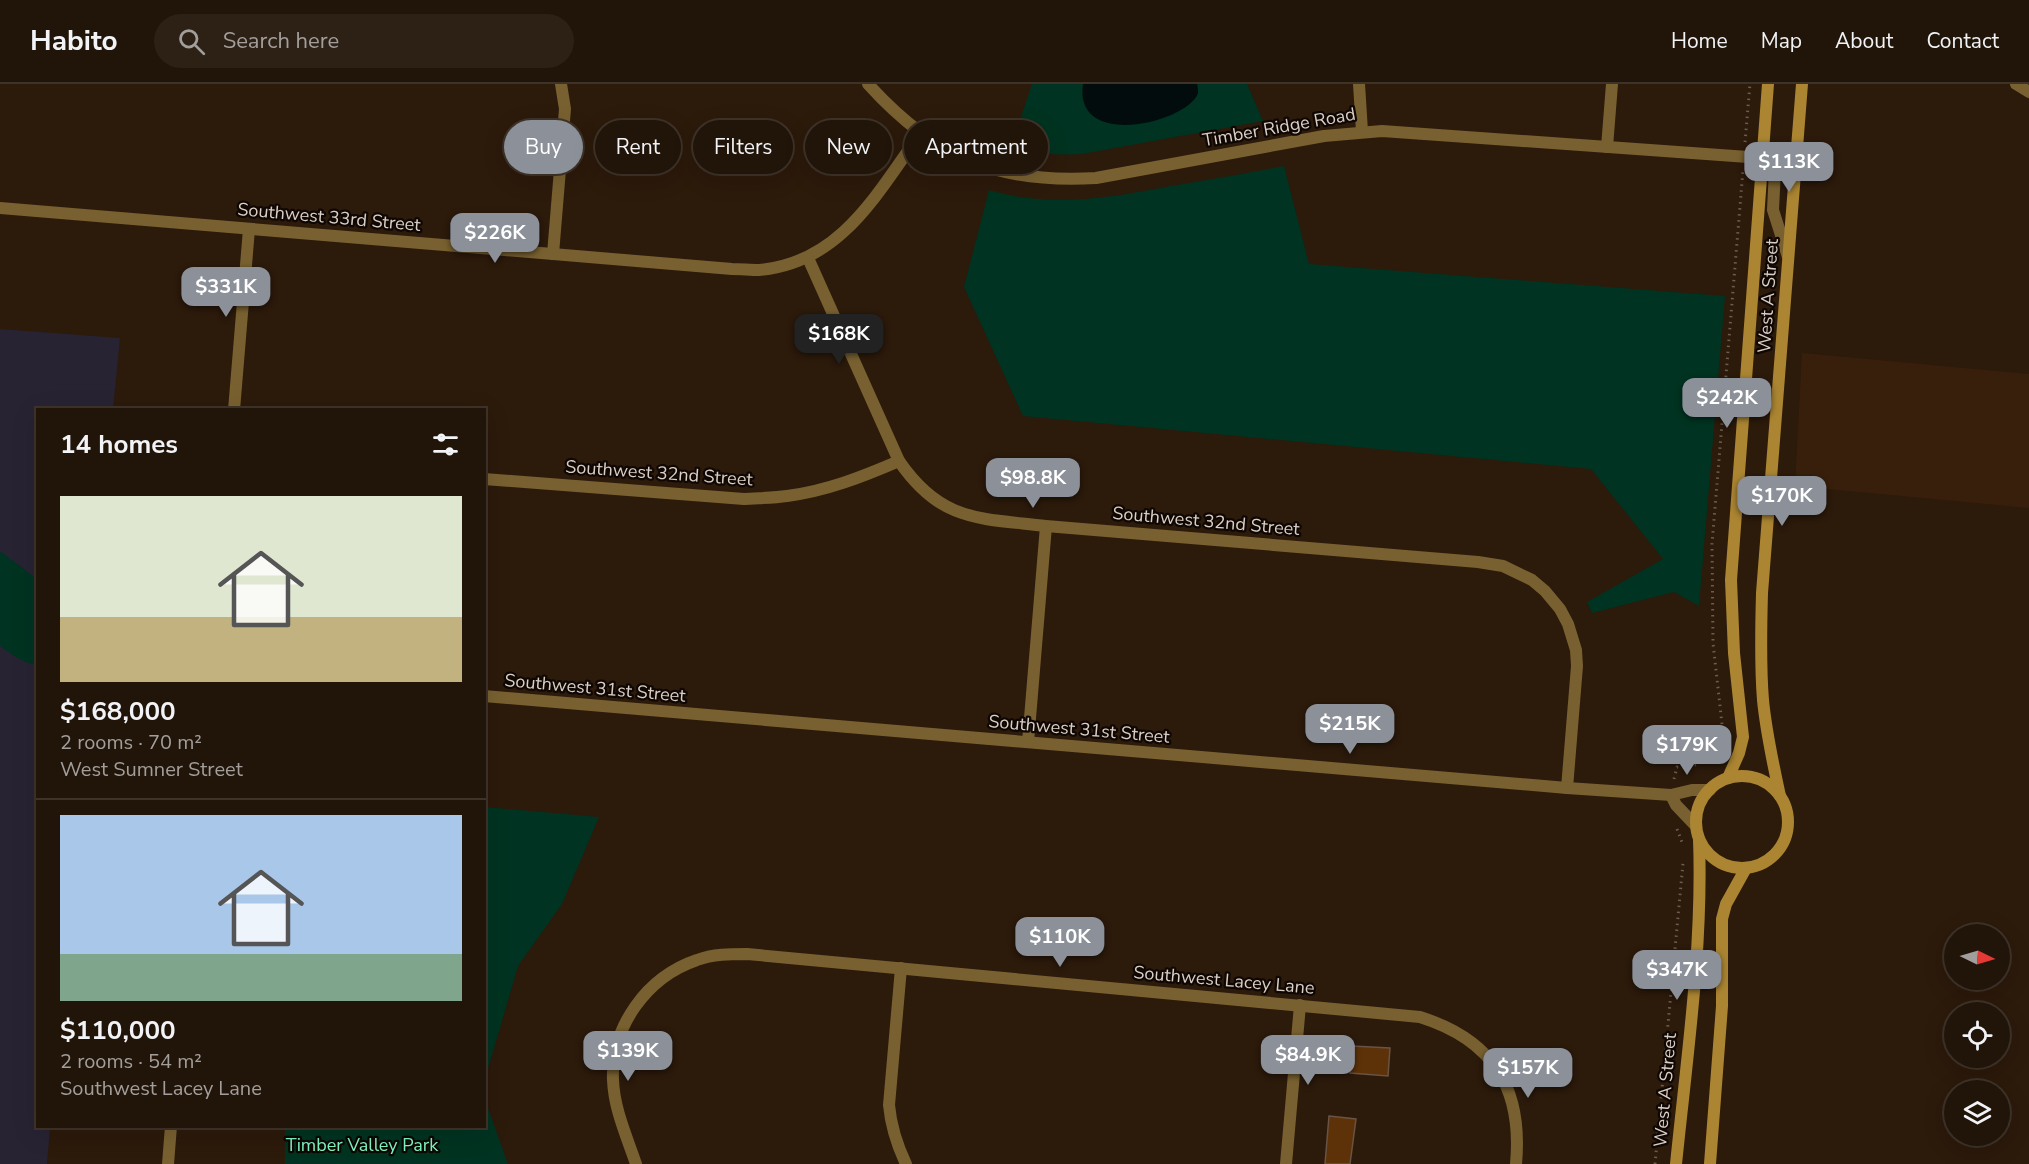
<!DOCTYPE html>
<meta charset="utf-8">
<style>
:root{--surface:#211408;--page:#2d2116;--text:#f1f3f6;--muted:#a29e9c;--line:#3e3329;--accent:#8c9099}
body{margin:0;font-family:"Nunito Sans",sans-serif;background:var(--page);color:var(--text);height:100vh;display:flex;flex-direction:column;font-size:22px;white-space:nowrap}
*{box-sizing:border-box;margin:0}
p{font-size:20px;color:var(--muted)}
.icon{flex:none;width:33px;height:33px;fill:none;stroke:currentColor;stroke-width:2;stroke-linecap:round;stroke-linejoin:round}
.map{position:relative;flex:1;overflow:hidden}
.side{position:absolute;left:36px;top:324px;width:450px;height:720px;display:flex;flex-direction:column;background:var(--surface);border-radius:0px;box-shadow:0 6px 24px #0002,0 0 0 2px var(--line)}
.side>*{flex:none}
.guide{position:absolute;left:504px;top:36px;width:570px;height:54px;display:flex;gap:12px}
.needle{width:39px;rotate:95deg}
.tools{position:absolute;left:1944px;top:840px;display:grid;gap:12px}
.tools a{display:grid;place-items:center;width:66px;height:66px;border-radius:50%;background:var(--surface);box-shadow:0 6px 24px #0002,0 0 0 2px var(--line);font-size:30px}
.price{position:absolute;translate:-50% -51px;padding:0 14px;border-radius:12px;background:var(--accent);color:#fff;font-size:20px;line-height:39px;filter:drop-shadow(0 2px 3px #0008)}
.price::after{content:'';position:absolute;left:50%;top:36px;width:18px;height:14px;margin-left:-9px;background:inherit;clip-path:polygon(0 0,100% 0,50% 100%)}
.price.on{background:#222;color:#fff}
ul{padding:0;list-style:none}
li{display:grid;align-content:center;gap:12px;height:318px;padding:0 24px}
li+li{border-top:2px solid var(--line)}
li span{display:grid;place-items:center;height:186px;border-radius:0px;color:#555}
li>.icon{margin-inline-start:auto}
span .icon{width:108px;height:108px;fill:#fffc;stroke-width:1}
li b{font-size:26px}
h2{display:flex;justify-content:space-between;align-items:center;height:72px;padding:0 24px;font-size:26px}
.chip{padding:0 21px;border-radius:27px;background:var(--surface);box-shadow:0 6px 24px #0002,0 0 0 2px var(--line);font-size:21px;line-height:54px}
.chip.on{background:var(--accent);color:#fff}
header{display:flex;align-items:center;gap:36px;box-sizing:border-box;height:84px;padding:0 30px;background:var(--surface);border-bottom:2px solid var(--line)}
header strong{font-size:28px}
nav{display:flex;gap:33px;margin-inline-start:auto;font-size:21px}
.search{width:420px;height:54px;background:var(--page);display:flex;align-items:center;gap:15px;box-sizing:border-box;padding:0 21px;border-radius:33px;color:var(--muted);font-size:22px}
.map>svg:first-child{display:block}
.built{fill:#371f0b}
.industrial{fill:#272333}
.green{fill:#003321}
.water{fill:#020c0d}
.building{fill:#5d3208;stroke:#695343;stroke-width:1.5}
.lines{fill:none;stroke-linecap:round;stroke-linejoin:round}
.path{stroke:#6d5d50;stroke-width:3;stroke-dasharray:1.5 4.5;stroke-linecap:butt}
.minor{stroke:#786030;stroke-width:12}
.secondary{stroke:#ab8532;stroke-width:12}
.labels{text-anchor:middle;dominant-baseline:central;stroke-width:4.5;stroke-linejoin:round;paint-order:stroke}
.street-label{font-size:18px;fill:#dbcfc5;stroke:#0f0703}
.park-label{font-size:18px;fill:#7ef5c2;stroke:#0f0703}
</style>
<header>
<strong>Habito</strong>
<div class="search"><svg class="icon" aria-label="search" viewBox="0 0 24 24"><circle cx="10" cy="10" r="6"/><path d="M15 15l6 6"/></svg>Search here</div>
<nav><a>Home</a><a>Map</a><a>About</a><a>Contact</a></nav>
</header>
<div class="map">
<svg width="2029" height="1080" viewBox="0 0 2029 1080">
<rect width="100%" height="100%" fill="#2c1a0b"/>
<polygon class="built" points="1802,269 2029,290 2029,424 1795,402"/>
<polygon class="industrial" points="0,245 120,254 113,325 38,326 38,1042 50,1043 47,1080 0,1080"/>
<g class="green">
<path d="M1032,0H1247L1263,37L1082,70C1057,72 1035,69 1011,63Z"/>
<path d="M1284,82L1309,180L1725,212L1699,522L1674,508L1592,529L1587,518L1663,475L1591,385L1023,332L964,203L989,106C1052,124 1108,114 1171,102C1209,96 1246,89 1284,82Z"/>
<path d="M0,467L37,495V581C23,579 11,570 0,562Z"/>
<polygon points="485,723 599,733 562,820 518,882 485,995"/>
<polygon points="485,1016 508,1080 285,1080 285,1043 484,1042"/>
</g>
<path class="water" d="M1083,0H1197C1198,3 1198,6 1198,9C1189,38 1073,67 1083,0Z"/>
<g class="building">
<polygon points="1352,962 1390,964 1388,992 1350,989"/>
<polygon points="1329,1032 1356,1035 1350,1080 1325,1080"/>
</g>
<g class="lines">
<g class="path">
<polyline points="1745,58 1750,0"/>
<path d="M1674,695L1677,683C1701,684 1717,672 1723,649L1713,559L1712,460L1743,86"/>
<polyline points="1677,745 1683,761"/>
<polyline points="1655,1080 1683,779"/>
</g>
<g class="minor">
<path d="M868,0C935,74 997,100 1096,94L1324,52L1382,47L1762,74L1772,79L1775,85L1773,126L1788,173"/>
<polyline points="1359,0 1362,47"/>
<polyline points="2016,0 2029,8"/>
<polyline points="1607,63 1612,0"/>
<path d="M0,124L732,185C741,185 750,186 759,186C841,179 877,109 920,50"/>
<polyline points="553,170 565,25 561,0"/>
<polyline points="808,174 899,377"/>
<polyline points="234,326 249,145"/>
<path d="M484,395L744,415C758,414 773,414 787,412C826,407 862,393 899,377C941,438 978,434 1046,442L1478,478L1503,482L1532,496L1545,507L1560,525L1568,540L1576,566L1577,582L1567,704"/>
<polyline points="484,612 1567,704 1671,711 1692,706 1710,706"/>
<polyline points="1028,658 1046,442"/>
<polyline points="1671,711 1676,721 1696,742"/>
<path d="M901,884L889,1021C891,1043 897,1061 906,1080"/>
<polyline points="168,1080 171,1042"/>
<path d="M636,1080C627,1053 614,1025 613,996C611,942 647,893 697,876C713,870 730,870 747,870L1420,933C1493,956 1523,1004 1516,1080"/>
<polyline points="1286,1080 1300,921"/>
</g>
<g class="secondary">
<circle cx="1742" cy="738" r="46"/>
<polyline points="1728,694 1739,669 1743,653 1734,569 1731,496 1768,0"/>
<path d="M1780,712C1773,680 1766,648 1763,616C1760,580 1761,544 1762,509L1802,0"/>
<path d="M1676,1080C1687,972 1703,863 1699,755"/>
<polyline points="1710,1080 1722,922 1722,835 1726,820 1746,784"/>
</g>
</g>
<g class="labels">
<g class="street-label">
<text transform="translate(1279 43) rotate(-10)">Timber Ridge Road</text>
<text transform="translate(329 133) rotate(5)">Southwest 33rd Street</text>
<text transform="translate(1768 212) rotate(-86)">West A Street</text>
<text transform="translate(659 389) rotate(4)">Southwest 32nd Street</text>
<text transform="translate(1206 437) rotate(5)">Southwest 32nd Street</text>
<text transform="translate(595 604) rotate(5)">Southwest 31st Street</text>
<text transform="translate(1079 645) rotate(5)">Southwest 31st Street</text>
<text transform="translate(1224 896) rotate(5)">Southwest Lacey Lane</text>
<text transform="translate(1665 1006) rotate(-85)">West A Street</text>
</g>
<g class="park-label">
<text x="362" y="1061">Timber Valley Park</text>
</g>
</g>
</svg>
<div class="tools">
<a><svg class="needle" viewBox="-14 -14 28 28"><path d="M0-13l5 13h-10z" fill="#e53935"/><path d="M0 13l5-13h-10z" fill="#a29e9c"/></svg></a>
<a><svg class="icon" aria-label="locate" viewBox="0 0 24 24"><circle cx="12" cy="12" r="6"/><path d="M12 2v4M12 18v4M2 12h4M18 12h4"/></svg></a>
<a><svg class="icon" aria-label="layers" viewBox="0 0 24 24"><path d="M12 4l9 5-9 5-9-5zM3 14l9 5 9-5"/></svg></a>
</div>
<b class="price" style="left:1789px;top:109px">$113K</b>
<b class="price" style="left:495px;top:180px">$226K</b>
<b class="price" style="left:226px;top:234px">$331K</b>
<b class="price on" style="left:839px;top:281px">$168K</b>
<b class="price" style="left:1727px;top:345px">$242K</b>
<b class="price" style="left:1033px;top:425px">$98.8K</b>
<b class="price" style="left:1782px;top:443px">$170K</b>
<b class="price" style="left:1350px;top:671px">$215K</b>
<b class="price" style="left:1687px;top:692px">$179K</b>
<b class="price" style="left:1060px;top:884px">$110K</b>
<b class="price" style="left:1677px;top:917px">$347K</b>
<b class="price" style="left:628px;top:998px">$139K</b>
<b class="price" style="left:1308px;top:1002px">$84.9K</b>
<b class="price" style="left:1528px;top:1015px">$157K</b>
<div class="guide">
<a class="chip on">Buy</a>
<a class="chip">Rent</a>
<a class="chip">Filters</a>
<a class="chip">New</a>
<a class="chip">Apartment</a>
</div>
<section class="side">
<h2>14 homes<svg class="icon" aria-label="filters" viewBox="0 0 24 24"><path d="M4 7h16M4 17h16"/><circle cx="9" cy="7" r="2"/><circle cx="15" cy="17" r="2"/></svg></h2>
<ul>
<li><span style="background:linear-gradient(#dfe7d0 65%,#c2b280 0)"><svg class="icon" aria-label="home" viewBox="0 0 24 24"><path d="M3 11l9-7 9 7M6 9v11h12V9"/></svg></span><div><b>$168,000</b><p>2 rooms · 70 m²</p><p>West Sumner Street</p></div></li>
<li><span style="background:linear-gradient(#a9c7e8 75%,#7fa58c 0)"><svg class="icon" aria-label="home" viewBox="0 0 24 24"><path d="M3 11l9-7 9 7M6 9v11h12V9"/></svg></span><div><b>$110,000</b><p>2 rooms · 54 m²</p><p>Southwest Lacey Lane</p></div></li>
</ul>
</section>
</div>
